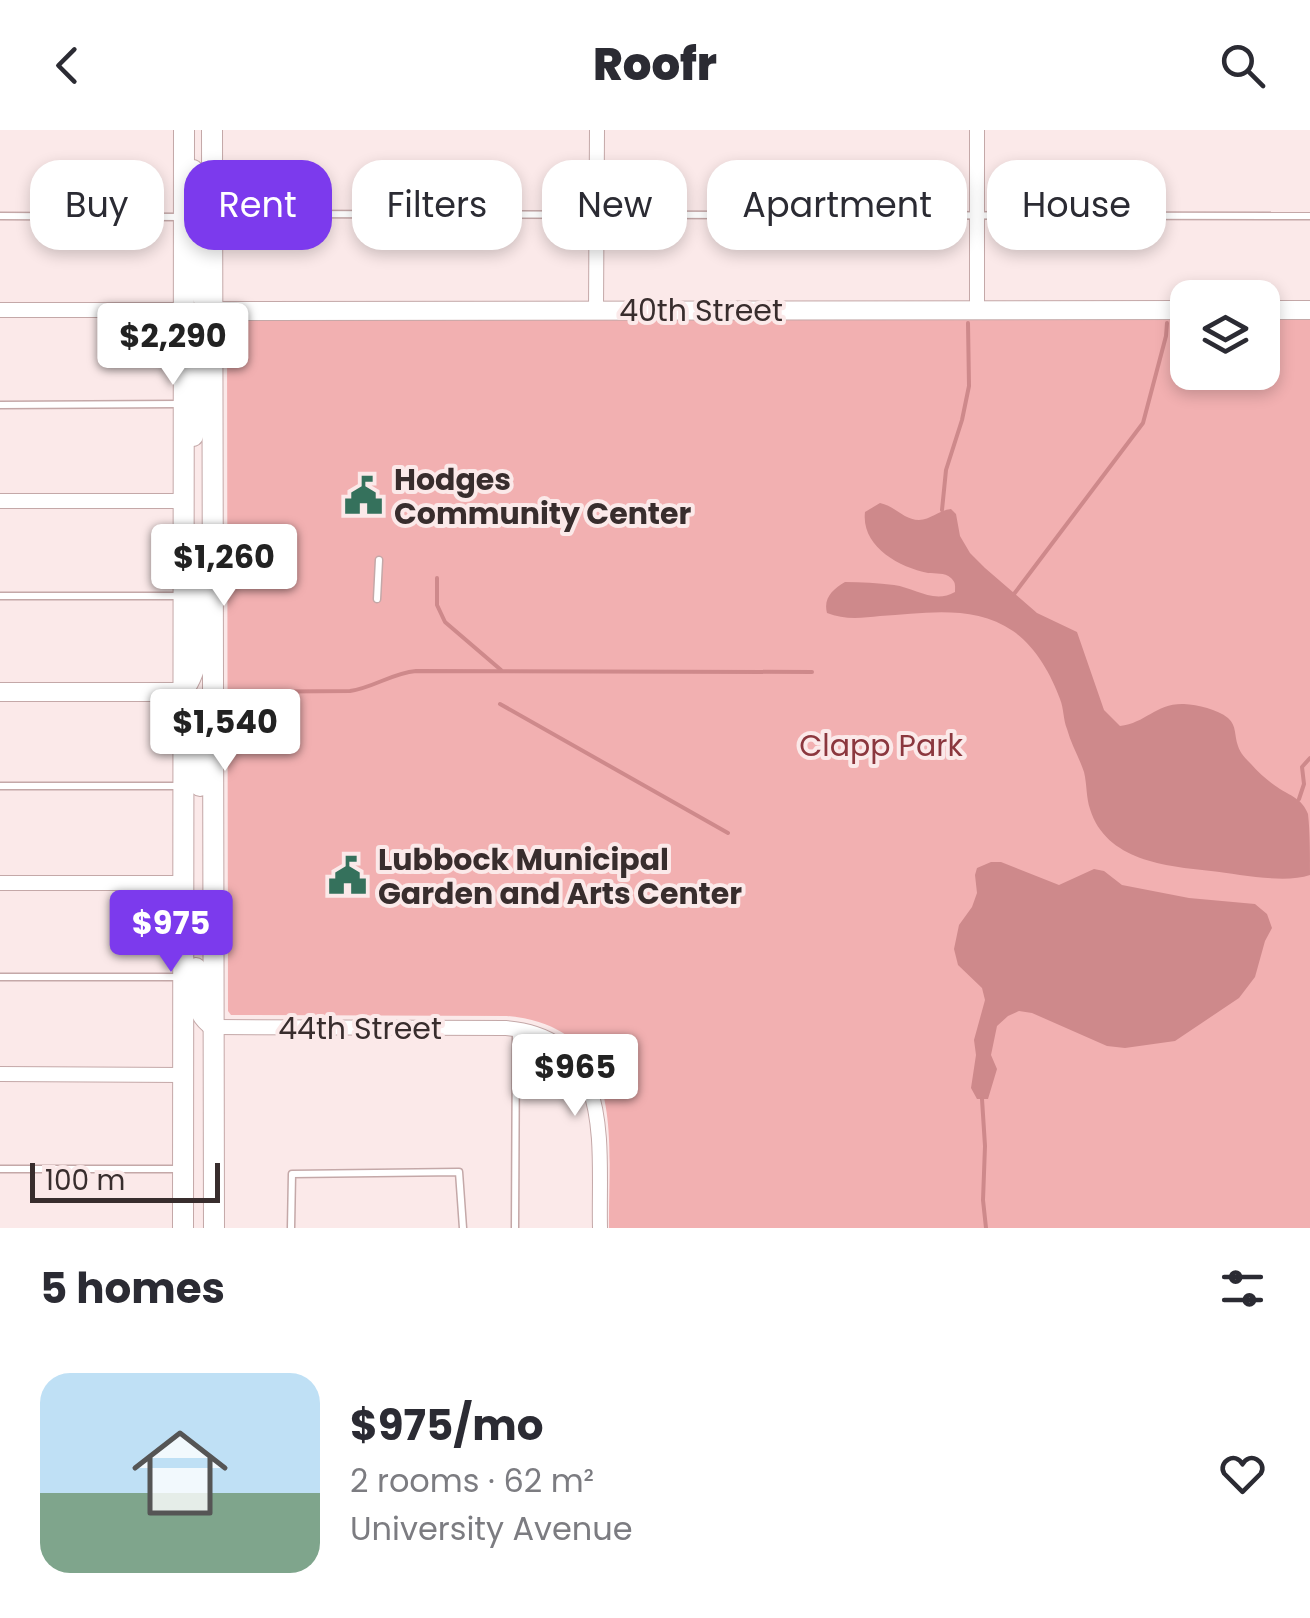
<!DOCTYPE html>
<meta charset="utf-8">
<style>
:root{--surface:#fff;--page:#f2f2f3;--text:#2b2b33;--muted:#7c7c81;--accent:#7c3aed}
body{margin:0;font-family:Poppins,sans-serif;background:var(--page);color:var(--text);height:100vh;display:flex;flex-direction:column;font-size:38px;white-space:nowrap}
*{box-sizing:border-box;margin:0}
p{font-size:32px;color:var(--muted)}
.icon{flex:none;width:55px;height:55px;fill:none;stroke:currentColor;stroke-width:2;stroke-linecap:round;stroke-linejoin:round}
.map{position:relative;height:1098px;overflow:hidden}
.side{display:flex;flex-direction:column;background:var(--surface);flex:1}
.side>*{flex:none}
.guide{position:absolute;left:30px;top:30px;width:1250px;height:90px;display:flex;gap:20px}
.fabs{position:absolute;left:1170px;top:150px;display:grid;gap:20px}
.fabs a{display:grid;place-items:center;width:110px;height:110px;border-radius:20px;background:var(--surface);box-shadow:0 5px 15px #0003;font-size:50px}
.scale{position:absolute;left:30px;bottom:25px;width:190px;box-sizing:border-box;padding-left:10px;border:5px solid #382d2d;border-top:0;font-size:28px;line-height:35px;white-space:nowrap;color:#382d2d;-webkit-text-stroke:8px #fbe9e9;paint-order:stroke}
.price{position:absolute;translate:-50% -85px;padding:0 22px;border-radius:10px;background:#fff;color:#222;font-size:32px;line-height:65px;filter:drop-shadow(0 2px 5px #0008)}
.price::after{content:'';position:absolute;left:50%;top:60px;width:30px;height:22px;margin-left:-15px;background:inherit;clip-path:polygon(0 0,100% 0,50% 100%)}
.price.current{background:var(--accent);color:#fff}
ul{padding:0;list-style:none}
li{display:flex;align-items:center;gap:30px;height:250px;padding:0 40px}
li span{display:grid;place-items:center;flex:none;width:280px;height:200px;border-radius:30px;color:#555}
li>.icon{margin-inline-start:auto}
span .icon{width:120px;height:120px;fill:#fffc;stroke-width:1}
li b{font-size:42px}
h2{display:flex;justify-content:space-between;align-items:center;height:120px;padding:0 40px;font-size:42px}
.tag{padding:0 35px;border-radius:30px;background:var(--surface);box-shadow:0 5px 15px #0003;font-size:35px;line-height:90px}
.tag.current{background:var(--accent);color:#fff}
header{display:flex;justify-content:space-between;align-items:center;height:130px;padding:0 40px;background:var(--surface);font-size:45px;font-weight:800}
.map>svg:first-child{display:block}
.green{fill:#f2b0b1}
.water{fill:#ce898b}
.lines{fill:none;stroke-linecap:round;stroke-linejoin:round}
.stream{stroke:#ce898b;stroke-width:4}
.service-casing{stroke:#c4a8a8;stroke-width:9}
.minor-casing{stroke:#c4a8a8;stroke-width:16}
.tertiary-casing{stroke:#c4a8a8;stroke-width:20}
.secondary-casing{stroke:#c4a8a8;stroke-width:22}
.service{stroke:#fff;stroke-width:6}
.minor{stroke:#fff;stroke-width:14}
.tertiary{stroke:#fff;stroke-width:18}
.secondary{stroke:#fff;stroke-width:20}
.labels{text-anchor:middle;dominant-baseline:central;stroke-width:8;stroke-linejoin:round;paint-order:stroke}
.street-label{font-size:30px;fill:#382d2d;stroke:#fbe9e9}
.poi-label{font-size:30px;font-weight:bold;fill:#382d2d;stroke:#fbe9e9;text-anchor:start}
.park-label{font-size:30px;fill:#8b373e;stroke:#fbe9e9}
</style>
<header><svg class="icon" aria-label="back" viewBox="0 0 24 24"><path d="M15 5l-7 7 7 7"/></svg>Roofr<svg class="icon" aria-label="search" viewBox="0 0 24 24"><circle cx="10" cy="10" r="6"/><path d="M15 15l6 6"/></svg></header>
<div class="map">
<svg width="1310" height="1098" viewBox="0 0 1310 1098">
<rect width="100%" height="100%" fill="#fbe9e9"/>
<path class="green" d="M231,189H1187L1188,242H1262L1263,189H1310V1098H609C608,1009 628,897 507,886L231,885L228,881L227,192Z"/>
<g class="water">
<path d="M880,373C895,376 904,390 919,390C930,390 939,380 951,379L956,384L960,406L970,423L985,438L1037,483L1077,502L1104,580L1120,596C1146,593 1156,573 1184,574C1198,575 1217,579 1228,588C1237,596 1234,605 1238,616C1240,623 1246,629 1251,634C1260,644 1269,652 1280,659C1293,667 1302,669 1308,684C1310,701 1310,726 1310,745C1284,754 1239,744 1211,741C1166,736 1106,731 1090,679C1086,667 1087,654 1084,642C1079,627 1071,614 1067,599C1063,589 1064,579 1060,569C1051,544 1035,516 1013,501C974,474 925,483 880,486C862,488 844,490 827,483C823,468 833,459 845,452C861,452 878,453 894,455C915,458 934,474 955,462C955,455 956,453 951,448C944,442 936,444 928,443C898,437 861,416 865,382Z"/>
<polygon points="991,732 1001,732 1059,755 1094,739 1104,741 1122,755 1189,768 1255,774 1267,784 1272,798 1265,811 1255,847 1239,868 1175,911 1125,918 1107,916 1032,883 1019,881 1008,886 997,896 991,925 997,939 988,969 977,969 971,958 976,925 974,910 985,870 982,858 958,835 954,819 959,795 972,777 977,763 975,745 977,738"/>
</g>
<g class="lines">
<g class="stream">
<polyline points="942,380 946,340 962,290 969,256 968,193"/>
<polyline points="437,448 437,475 445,492 501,540"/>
<polyline points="1014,464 1143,293 1166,206 1167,193"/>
<path d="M233,562L350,561C373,558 392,543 416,541L812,542"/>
<polyline points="500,574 728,703"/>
<polyline points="1299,669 1304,654 1302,637 1310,628"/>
<polyline points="982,969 985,1016 983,1070 986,1098"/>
</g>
<defs>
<g id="service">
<polyline points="216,84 1310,86"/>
<polyline points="0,86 182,87"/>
<polyline points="0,275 179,274"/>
<polyline points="0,466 182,466"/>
<polyline points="377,469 379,430"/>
<polyline points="0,656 179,656"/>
<polyline points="0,847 177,847"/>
<polyline points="0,1039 179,1039"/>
<polyline points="291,1098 292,1044 459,1042 463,1098"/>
<polyline points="515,1098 516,899"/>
</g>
<g id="minor">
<polyline points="977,0 977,180"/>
<polyline points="0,180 182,180"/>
<polyline points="596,181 597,0"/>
<polyline points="0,371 184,371"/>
<polyline points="0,753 183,753"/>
<path d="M215,897L506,898C616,907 598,1018 600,1098"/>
<polyline points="0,944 182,945"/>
</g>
<g id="tertiary">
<polyline points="1262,180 1310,180"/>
<polyline points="214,181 1188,180"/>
<polyline points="0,562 182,562"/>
</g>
<g id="secondary">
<polyline points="212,0 214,1098"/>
<path d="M193,40L198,66L199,149L203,168L214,181C190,204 199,243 198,274C197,284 195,295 193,306"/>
<path d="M200,435C199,477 208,528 182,562L194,576L199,598L200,656"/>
<path d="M196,838C197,862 192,882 215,897"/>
<polyline points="183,1098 184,0"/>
</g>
</defs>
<use href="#service" class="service-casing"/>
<use href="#minor" class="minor-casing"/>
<use href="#tertiary" class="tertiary-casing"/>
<use href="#secondary" class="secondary-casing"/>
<use href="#service" class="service"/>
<use href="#minor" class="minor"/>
<use href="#tertiary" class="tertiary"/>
<use href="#secondary" class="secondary"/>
</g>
<defs>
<symbol id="civic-bare" viewBox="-9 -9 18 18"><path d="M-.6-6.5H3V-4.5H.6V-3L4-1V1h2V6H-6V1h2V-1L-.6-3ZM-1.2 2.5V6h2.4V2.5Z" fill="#35715c" stroke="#fbe9e9" stroke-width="2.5" paint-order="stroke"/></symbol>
</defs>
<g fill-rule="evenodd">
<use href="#civic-bare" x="336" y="338" width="55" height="55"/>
<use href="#civic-bare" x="320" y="718" width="55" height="55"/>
</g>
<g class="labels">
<g class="street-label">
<text x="701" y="180">40th Street</text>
<text x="360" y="898">44th Street</text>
</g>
<g class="poi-label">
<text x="394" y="349">Hodges<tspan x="394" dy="34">Community Center</tspan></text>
<text x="378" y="729">Lubbock Municipal<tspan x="378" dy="34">Garden and Arts Center</tspan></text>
</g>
<g class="park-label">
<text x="881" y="615">Clapp Park</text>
</g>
</g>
</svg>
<div class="fabs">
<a><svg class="icon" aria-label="layers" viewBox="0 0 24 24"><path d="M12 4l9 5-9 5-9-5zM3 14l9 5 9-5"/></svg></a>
</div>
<div class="scale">100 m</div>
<b class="price" style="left:173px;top:258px">$2,290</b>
<b class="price" style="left:224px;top:479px">$1,260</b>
<b class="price" style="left:225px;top:644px">$1,540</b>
<b class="price current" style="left:171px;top:845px">$975</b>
<b class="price" style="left:575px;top:989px">$965</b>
<div class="guide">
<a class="tag">Buy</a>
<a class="tag current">Rent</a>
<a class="tag">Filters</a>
<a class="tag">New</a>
<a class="tag">Apartment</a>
<a class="tag">House</a>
</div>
</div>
<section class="side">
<h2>5 homes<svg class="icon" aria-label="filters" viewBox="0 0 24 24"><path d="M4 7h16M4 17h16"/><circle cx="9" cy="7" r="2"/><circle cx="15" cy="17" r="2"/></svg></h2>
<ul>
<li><span style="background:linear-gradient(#bfe0f5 60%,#7fa58c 0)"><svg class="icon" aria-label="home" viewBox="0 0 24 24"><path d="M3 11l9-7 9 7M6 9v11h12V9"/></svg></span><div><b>$975/mo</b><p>2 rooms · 62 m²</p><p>University Avenue</p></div><svg class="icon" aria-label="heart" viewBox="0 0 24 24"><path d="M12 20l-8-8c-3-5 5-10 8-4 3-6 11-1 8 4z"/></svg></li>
</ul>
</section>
